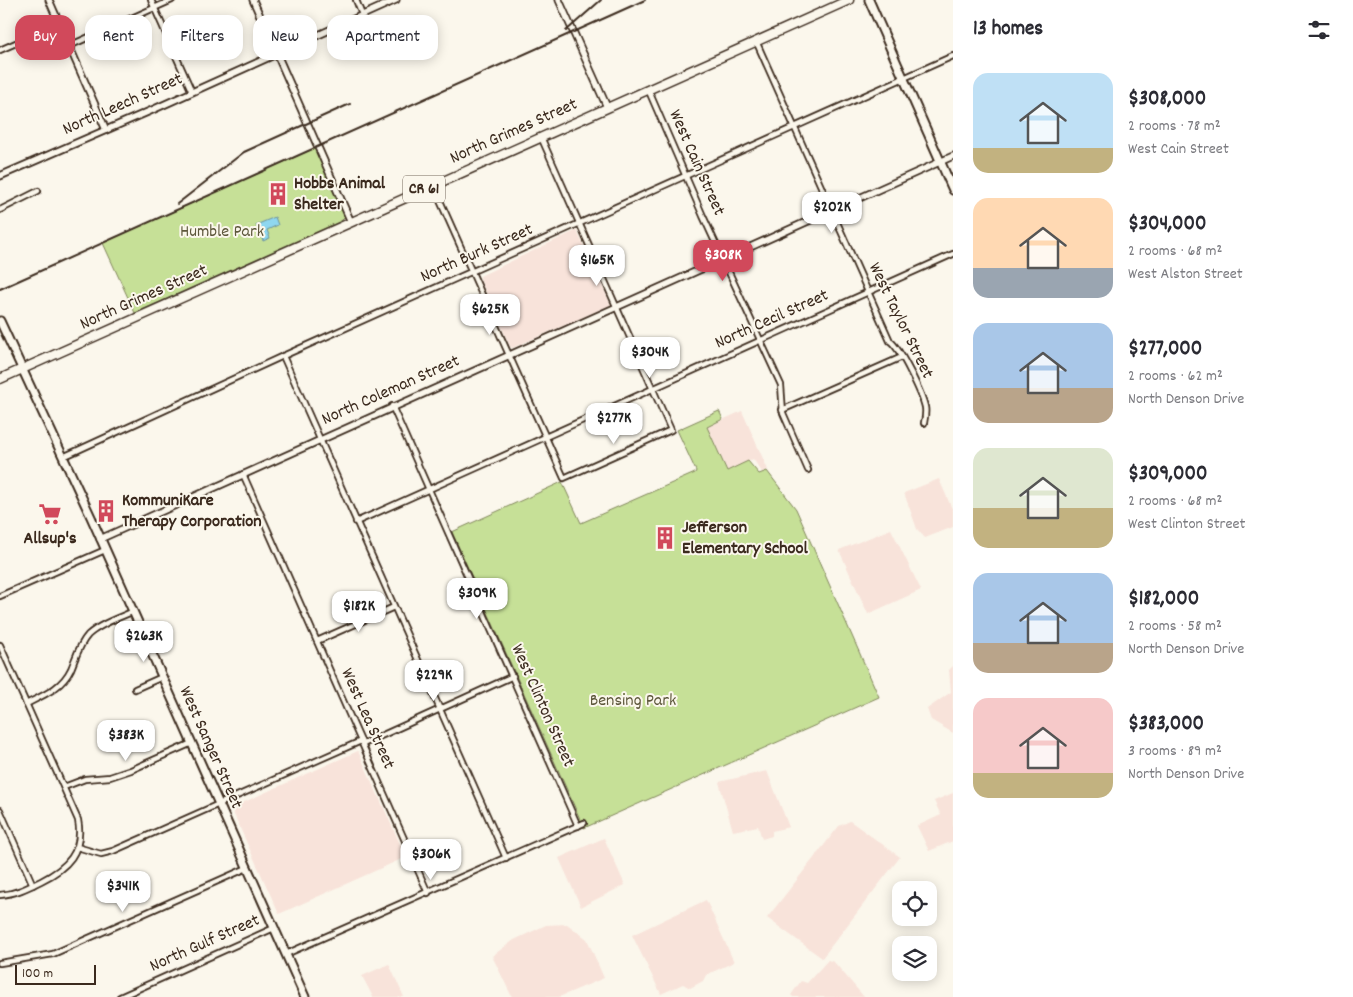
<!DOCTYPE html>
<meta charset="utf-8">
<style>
:root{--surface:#fff;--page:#f2f2f3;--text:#2b2b33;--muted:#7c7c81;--accent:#d1495b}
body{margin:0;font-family:Dekko,sans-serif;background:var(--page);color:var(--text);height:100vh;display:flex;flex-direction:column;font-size:19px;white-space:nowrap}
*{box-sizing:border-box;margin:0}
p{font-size:16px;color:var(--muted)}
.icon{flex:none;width:28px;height:28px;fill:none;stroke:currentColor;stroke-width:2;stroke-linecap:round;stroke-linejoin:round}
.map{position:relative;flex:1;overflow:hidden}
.drawer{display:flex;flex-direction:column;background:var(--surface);width:400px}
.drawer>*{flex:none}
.hud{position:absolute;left:15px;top:15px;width:475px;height:45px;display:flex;gap:10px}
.fabs{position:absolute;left:892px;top:881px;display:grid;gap:10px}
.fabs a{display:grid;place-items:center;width:45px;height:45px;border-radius:10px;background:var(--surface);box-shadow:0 2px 12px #0003;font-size:25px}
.scale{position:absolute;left:15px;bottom:12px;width:81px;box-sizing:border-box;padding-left:5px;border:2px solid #3b2a1e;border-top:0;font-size:14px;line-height:18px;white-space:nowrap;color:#3b2a1e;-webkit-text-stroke:4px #fbf7ec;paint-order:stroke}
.price{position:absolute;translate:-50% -42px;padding:0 11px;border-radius:10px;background:#fff;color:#222;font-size:16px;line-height:32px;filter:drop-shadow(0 1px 2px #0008)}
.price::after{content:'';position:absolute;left:50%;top:30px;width:15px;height:11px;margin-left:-8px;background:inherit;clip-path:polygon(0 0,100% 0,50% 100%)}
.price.on{background:var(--accent);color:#fff}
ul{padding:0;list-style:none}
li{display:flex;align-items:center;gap:15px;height:125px;padding:0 20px}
li span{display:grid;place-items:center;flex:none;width:140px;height:100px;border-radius:15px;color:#555}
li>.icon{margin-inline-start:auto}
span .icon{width:60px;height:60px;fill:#fffc;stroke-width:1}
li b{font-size:21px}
h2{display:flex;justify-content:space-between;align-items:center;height:60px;padding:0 20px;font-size:21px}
.pill{padding:0 18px;border-radius:15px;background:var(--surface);box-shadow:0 2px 12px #0003;font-size:18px;line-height:45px}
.pill.on{background:var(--accent);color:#fff}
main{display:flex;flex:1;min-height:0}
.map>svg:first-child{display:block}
.built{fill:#f8e3da}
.green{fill:#c6e097;stroke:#80855a}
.water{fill:#8fd7f0;stroke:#6d929c}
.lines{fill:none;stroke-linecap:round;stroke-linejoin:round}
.minor-casing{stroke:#3b2a1e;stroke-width:8}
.tertiary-casing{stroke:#3b2a1e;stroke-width:9}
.secondary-casing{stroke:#3b2a1e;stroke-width:11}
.primary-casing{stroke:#3b2a1e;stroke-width:11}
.minor{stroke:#fbf7ec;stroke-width:4.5}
.tertiary{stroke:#fbf7ec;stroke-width:5.5}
.secondary{stroke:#fbf7ec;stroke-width:7}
.primary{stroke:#fbf7ec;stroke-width:8}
.rail{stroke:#3b2a1e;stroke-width:2}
.labels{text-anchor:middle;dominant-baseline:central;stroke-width:4;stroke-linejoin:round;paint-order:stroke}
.shield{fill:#fbf7ec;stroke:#75685c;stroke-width:1}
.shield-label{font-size:16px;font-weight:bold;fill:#3b2a1e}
.street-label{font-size:18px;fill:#3b2a1e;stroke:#fbf7ec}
.poi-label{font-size:18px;font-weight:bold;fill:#3b2a1e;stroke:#fbf7ec;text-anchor:start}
.park-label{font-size:18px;fill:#5e583c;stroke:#fbf7ec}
</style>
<main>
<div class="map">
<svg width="953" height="997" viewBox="0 0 953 997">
<rect width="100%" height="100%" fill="#fbf7ec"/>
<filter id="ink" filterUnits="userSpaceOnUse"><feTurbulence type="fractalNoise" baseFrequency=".02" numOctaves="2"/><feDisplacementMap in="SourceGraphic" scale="10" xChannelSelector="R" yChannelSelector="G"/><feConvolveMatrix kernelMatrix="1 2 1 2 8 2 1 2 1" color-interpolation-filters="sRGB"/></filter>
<g filter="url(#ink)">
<g class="built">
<polygon points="575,231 577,231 611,305 512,348 510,346 480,279 480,276"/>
<polygon points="742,411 768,470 762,472 753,459 727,471 707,427"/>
<polygon points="939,479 953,511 953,527 925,538 917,529 904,493"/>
<polygon points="891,529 921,590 868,614 839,550"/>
<polygon points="953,666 953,733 931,720 927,709 951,692 949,670"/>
<polygon points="358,751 406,857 279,914 231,808"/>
<polygon points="767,771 789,827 772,831 772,836 762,839 758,826 733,831 719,782"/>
<polygon points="953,793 953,841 929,851 917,826 941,815 934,801"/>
<polygon points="850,821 900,857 822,958 767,918 839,826"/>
<polygon points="604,838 625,885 581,907 559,858"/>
<polygon points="706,900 734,962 706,975 703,981 690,988 683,984 661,994 632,935"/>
<polygon points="567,924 587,939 604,978 559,997 512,997 492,956 514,940 546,925"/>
<polygon points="828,960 834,962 864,997 793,997 791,995 801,981 807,983"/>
<polygon points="389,964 404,997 373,997 362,976"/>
</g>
<g class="green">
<polygon points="315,148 344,212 345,217 341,221 135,313 103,243"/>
<polygon points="719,411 723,419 707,427 727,471 748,461 759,474 767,471 796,509 879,697 584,828 452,532 562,482 581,523 695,473 696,471 677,430"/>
</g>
<polygon class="water" points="275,217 278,225 267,230 270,238 263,241 256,225"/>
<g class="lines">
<defs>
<g id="minor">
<polyline points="151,0 192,92"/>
<polyline points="356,0 362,15"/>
<path d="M756,41L890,341C901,349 922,394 925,407C926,412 925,418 924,423"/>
<polyline points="69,46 172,0"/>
<polyline points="0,50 59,24"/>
<polyline points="648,89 703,216 781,385 783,413 808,470"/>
<polyline points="433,185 564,478 671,430 541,137"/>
<polyline points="0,210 38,191"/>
<polyline points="283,356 506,858"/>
<polyline points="392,406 578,826"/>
<polyline points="782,410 902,357"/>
<polyline points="63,457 283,356 953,56"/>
<polyline points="243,474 428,893"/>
<polyline points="356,522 953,254"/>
<polyline points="0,596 105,550"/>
<polyline points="317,641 394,607"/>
<path d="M0,645L78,820C84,852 67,868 41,881C27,888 15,894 0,895"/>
<polyline points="135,689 162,677"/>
<path d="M26,704C44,695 62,688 71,669C76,657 79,645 88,635C100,624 118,618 132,612"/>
<polyline points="363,744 513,676"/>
<polyline points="64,787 85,779 110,777 131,770 192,743"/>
<polyline points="0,810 33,885"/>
<polyline points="77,847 101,854 113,851 361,741"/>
<polyline points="286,954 584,823"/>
<polyline points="0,963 53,954 247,868"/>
<polyline points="120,997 274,928"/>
</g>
<g id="tertiary">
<polyline points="49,0 106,130"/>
<polyline points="253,0 351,222"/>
<polyline points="559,0 607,107"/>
<polyline points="0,176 150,111 396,0"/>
<polyline points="100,539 953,156"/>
</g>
<g id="secondary">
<polyline points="869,0 953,190"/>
<polyline points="0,321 91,517 305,997"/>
</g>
<polyline id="primary" points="0,379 849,0"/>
</defs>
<use href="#minor" class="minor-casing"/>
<use href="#tertiary" class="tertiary-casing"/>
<use href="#secondary" class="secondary-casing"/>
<use href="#primary" class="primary-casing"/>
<use href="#minor" class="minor"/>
<use href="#tertiary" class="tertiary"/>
<use href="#secondary" class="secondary"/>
<use href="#primary" class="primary"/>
<g class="rail">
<polyline points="566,31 601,0"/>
<polyline points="177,204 244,152 350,104"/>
<polyline points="0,289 645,0"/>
</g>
</g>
</g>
<defs>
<symbol id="building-bare" viewBox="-9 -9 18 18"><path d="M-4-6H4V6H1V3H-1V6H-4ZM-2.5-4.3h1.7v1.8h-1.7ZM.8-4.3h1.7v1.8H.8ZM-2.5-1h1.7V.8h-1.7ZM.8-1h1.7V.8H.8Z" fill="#d1495b" stroke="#fbf7ec" stroke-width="2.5" paint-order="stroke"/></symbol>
<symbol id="supermarket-bare" viewBox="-9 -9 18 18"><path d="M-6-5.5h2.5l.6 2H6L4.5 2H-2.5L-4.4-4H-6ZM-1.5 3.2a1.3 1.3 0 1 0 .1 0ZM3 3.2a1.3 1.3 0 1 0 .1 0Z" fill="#d1495b" stroke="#fbf7ec" stroke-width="2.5" paint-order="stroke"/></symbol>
</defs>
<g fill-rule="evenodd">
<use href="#building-bare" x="262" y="178" width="32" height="32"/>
<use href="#building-bare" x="90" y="495" width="32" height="32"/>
<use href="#supermarket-bare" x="34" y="498" width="32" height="32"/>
<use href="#building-bare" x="649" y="522" width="32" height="32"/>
</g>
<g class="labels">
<rect class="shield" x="403" y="175.5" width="42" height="27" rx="4"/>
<g class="shield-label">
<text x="424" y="189">CR 61</text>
</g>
<g class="street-label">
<text transform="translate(123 105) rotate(-24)">North Leech Street</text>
<text transform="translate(514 132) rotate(-24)">North Grimes Street</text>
<text transform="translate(696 163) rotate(66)">West Cain Street</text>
<text transform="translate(477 254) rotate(-24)">North Burk Street</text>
<text transform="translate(144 298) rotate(-24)">North Grimes Street</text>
<text transform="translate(772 320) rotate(-24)">North Cecil Street</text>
<text transform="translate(900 321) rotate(64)">West Taylor Street</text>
<text transform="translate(391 391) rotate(-24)">North Coleman Street</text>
<text transform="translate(542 706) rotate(66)">West Clinton Street</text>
<text transform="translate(367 719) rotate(66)">West Lea Street</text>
<text transform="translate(210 748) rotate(66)">West Sanger Street</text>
<text transform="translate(205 944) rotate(-24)">North Gulf Street</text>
</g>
<g class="poi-label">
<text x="294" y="184">Hobbs Animal<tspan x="294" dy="21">Shelter</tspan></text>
<text x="122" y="501">KommuniKare<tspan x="122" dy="21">Therapy Corporation</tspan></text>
<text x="682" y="528">Jefferson<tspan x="682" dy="21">Elementary School</tspan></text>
<text x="50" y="539" text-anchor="middle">Allsup's</text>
</g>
<g class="park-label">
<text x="222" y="232">Humble Park</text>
<text x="633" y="701">Bensing Park</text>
</g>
</g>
</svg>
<div class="fabs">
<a><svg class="icon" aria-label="locate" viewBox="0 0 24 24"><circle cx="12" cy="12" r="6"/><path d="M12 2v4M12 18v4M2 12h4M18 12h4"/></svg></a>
<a><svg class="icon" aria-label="layers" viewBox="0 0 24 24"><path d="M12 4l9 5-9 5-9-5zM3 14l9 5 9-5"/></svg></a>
</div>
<div class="scale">100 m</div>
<b class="price" style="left:832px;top:234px">$202K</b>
<b class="price on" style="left:723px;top:282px">$308K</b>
<b class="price" style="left:597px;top:287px">$165K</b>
<b class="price" style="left:490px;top:336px">$625K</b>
<b class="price" style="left:650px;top:379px">$304K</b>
<b class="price" style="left:614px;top:445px">$277K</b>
<b class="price" style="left:477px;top:620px">$309K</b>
<b class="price" style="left:359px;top:633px">$182K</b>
<b class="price" style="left:144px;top:663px">$263K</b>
<b class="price" style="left:434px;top:702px">$229K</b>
<b class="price" style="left:126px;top:762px">$383K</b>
<b class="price" style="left:431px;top:881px">$306K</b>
<b class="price" style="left:123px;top:913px">$341K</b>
<div class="hud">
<a class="pill on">Buy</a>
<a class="pill">Rent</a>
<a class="pill">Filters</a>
<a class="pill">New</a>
<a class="pill">Apartment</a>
</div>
</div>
<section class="drawer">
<h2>13 homes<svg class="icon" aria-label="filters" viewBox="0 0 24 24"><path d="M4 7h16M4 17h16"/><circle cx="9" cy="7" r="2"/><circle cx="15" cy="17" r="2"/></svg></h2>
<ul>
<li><span style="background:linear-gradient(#bfe0f5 75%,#c2b280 0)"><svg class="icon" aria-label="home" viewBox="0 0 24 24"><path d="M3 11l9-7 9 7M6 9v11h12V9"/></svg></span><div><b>$308,000</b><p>2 rooms · 78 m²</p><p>West Cain Street</p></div></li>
<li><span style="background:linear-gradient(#ffd9b3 70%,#9aa5b1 0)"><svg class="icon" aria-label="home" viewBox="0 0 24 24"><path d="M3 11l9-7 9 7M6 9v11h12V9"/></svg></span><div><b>$304,000</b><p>2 rooms · 68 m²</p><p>West Alston Street</p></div></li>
<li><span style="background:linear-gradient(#a9c7e8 65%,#b9a48a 0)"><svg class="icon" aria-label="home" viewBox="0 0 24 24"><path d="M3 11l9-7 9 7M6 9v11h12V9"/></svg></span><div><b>$277,000</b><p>2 rooms · 62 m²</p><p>North Denson Drive</p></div></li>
<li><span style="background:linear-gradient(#dfe7d0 60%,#c2b280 0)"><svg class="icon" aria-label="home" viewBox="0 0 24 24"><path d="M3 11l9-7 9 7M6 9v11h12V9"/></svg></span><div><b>$309,000</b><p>2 rooms · 68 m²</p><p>West Clinton Street</p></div></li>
<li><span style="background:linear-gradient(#a9c7e8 70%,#b9a48a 0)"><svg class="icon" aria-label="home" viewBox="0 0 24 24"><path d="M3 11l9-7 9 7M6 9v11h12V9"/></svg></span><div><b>$182,000</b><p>2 rooms · 58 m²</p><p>North Denson Drive</p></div></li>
<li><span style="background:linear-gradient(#f6c9c9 75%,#c2b280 0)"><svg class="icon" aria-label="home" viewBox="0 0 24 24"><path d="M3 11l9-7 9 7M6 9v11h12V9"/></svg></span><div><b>$383,000</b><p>3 rooms · 89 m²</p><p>North Denson Drive</p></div></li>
</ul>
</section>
</main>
